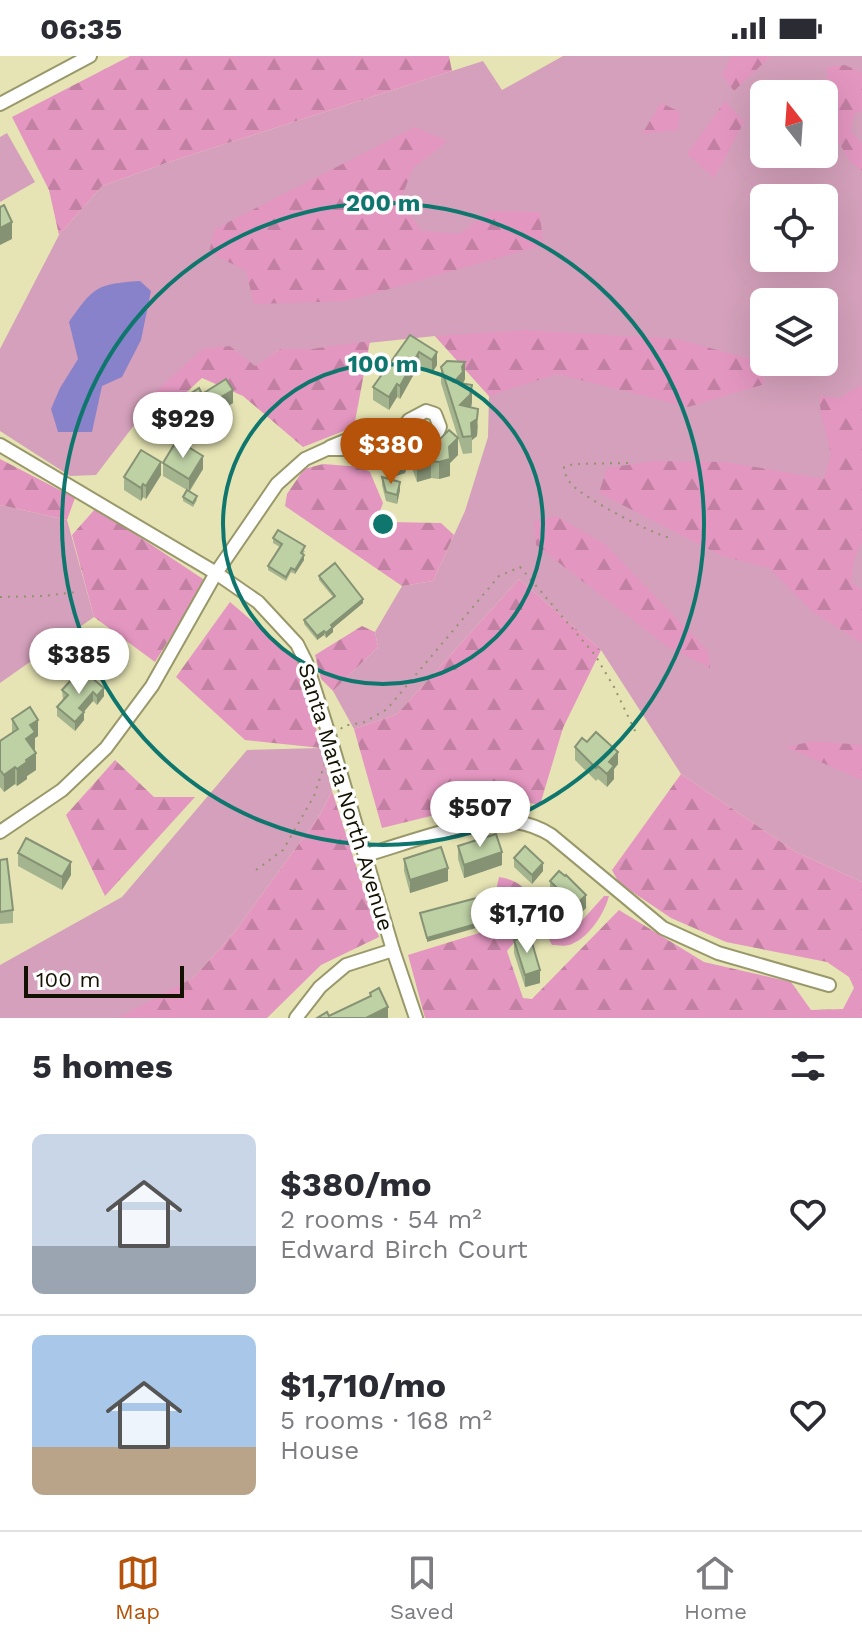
<!DOCTYPE html>
<meta charset="utf-8">
<style>
:root{--surface:#fff;--page:#f7f7f7;--text:#2b2b33;--muted:#7c7c81;--line:#e1e1e2;--accent:#b45309}
body{margin:0;font-family:"Work Sans",sans-serif;background:var(--page);color:var(--text);height:100vh;display:flex;flex-direction:column;font-size:30px;white-space:nowrap}
*{box-sizing:border-box;margin:0}
p{font-size:26px;color:var(--muted)}
.icon{flex:none;width:44px;height:44px;fill:none;stroke:currentColor;stroke-width:2;stroke-linecap:round;stroke-linejoin:round}
.map{position:relative;height:962px;overflow:hidden}
.panel{display:flex;flex-direction:column;background:var(--surface);flex:1}
.panel>*{flex:none}
.needle{width:52px;rotate:343deg}
.tools{position:absolute;left:750px;top:24px;display:grid;gap:16px}
.tools a{display:grid;place-items:center;width:88px;height:88px;border-radius:12px;background:var(--surface);box-shadow:0 8px 32px #0002;font-size:40px}
.scale{position:absolute;left:24px;bottom:20px;width:160px;box-sizing:border-box;padding-left:8px;border:4px solid #131202;border-top:0;font-size:22px;line-height:28px;white-space:nowrap;color:#131202;-webkit-text-stroke:6px #fff;paint-order:stroke}
.price{position:absolute;translate:-50% -68px;padding:0 18px;border-radius:28px;background:#fff;color:#222;font-size:26px;line-height:52px;filter:drop-shadow(0 2px 4px #0008)}
.price::after{content:'';position:absolute;left:50%;top:48px;width:24px;height:18px;margin-left:-12px;background:inherit;clip-path:polygon(0 0,100% 0,50% 100%)}
.price.current{background:var(--accent);color:#fff}
ul{padding:0;list-style:none}
li{display:flex;align-items:center;gap:24px;height:200px;padding:0 32px}
li+li{border-top:2px solid var(--line)}
li span{display:grid;place-items:center;flex:none;width:224px;height:160px;border-radius:12px;color:#555}
li>.icon{margin-inline-start:auto}
span .icon{width:96px;height:96px;fill:#fffc;stroke-width:1}
li b{font-size:34px}
h2{display:flex;justify-content:space-between;align-items:center;height:96px;padding:0 32px;font-size:34px}
.status{display:flex;justify-content:space-between;align-items:center;height:56px;padding:0 40px;background:var(--surface);direction:ltr}
.status svg{height:22px;fill:currentColor}
.tab-bar{display:flex;justify-content:space-around;align-items:center;height:112px;border-top:2px solid var(--line);background:var(--surface);font-size:22px;color:var(--muted)}
.tab-bar a{display:grid;justify-items:center;gap:4px}
.tab-bar .current{color:var(--accent)}
.map>svg:first-child{display:block}
.grass{fill:#d4a0bb;fill-rule:evenodd}
.forest{fill:url(#forest-firs)}
.water{fill:#8882ca}
.lines{fill:none;stroke-linecap:round;stroke-linejoin:round}
.minor-casing{stroke:#99986a;stroke-width:16}
.path{stroke:#94926f;stroke-width:2;stroke-dasharray:2 6;stroke-linecap:butt}
.minor{stroke:#fff;stroke-width:12}
.wall{fill:#a3b48e}
.shaded-wall{fill:#859274}
.building{fill:#bed1a5;stroke:#859274;stroke-width:2}
.ring{fill:none;stroke:#0f766e;stroke-width:4}
.labels{text-anchor:middle;dominant-baseline:central;stroke-width:7;stroke-linejoin:round;paint-order:stroke}
.street-label{font-size:22px;fill:#131202;stroke:#fff}
.centre{fill:#0f766e;stroke:#fff;stroke-width:4}
.ring-label{font-size:24px;text-anchor:middle;font-weight:bold;fill:#0f766e;stroke:#fff;stroke-width:7;stroke-linejoin:round;paint-order:stroke}
</style>
<div class="status"><b>06:35</b><svg viewBox="0 0 49 12"><path d="M0 12V9h3v3zM5 12V6h3v6zM10 12V3h3v9zM15 12V0h3v12zM26 1h20v11H26zM47 4h2v5h-2z"/></svg></div>
<div class="map">
<svg width="862" height="962" viewBox="0 0 862 962">
<defs>
<pattern id="forest-firs" width="22" height="20" patternUnits="userSpaceOnUse" patternTransform="scale(2)"><rect width="22" height="20" fill="#e396c0"/><path d="M5 1l3.5 6h-7zM16 11l3.5 6h-7z" fill="#c280a3"/></pattern>
</defs>
<rect width="100%" height="100%" fill="#e6e4b4"/>
<g class="grass">
<path d="M563,0H862V826L796,796L681,718L601,594L519,523L397,658L354,673L333,635L378,591L375,576L402,530L433,525L465,455L488,381L489,340L435,280L310,293H280L255,311L230,290L153,338L138,364L96,419L70,420L0,375V293L59,179L102,130L169,106L483,5L502,34ZM764,38H824V98H764ZM764,142H824V202H764ZM764,246H824V306H764Z"/>
<polygon points="7,77 35,126 0,146 0,81"/>
<polygon points="0,449 67,464 94,561 0,627"/>
<polygon points="321,692 332,735 320,759 233,878 193,922 132,962 0,962 0,909 122,841 247,694"/>
</g>
<g class="forest">
<polygon points="130,0 449,0 452,15 169,106 102,130 59,179 49,134 12,61"/>
<polygon points="731,0 771,0 734,35 722,19"/>
<polygon points="845,9 862,17 862,55 854,58 851,75 862,88 862,115 849,104 827,66 827,11"/>
<polygon points="725,45 744,66 714,122 687,98"/>
<polygon points="661,47 680,56 678,74 642,78"/>
<polygon points="415,71 448,85 413,112 400,145 422,175 460,178 489,155 540,156 543,189 347,245 254,248 246,215 209,196 215,173"/>
<polygon points="526,274 677,283 758,305 765,328 688,351 557,318 489,340 435,280"/>
<polygon points="370,285 354,371 303,391 243,340 202,322 150,370 138,364 153,338 202,293 230,290 255,310 280,293 310,293"/>
<polygon points="862,329 862,486 855,499 851,526 862,534 862,587 813,556 769,512 722,500 599,437 607,412 654,405 726,406 824,423 831,398 821,358 819,340 839,342"/>
<polygon points="0,403 75,442 67,464 0,449"/>
<polygon points="323,408 361,411 370,416 383,447 377,463 388,466 441,467 454,479 433,525 402,530 285,450 287,438 304,413"/>
<polygon points="96,452 206,525 155,606 94,561 72,479"/>
<polygon points="556,460 606,489 708,595 710,612 665,589 536,489 534,465"/>
<polygon points="519,523 601,594 563,672 540,749 504,742 382,772 354,673 397,658"/>
<polygon points="230,546 299,605 321,692 245,684 176,621"/>
<polygon points="362,570 375,576 378,591 333,635 321,623 315,599"/>
<polygon points="814,685 862,689 862,724 786,691"/>
<polygon points="115,704 154,741 195,741 105,840 66,759"/>
<path d="M681,718L796,796L862,826V962H425L408,899L492,873L499,853L497,830L499,821C528,824 550,859 568,880L604,840H609C604,858 590,880 572,888C566,891 558,889 552,889L544,874L519,881L507,895L523,942L532,943L619,854L704,906L791,926L811,954L843,953L854,932L849,921L827,906L726,886L671,862L619,827L612,814Z"/>
<polygon points="332,735 379,881 321,909 267,962 118,962 193,922 233,878 320,759"/>
</g>
<path class="water" d="M140,225L151,235L141,284L122,321L102,330L92,376H58L51,353L60,332L78,303L69,266C94,231 96,228 140,225Z"/>
<g class="lines">
<defs>
<g id="minor">
<polyline points="0,48 90,0"/>
<polyline points="0,389 216,517 258,546 297,588 306,606 331,685 393,894 416,962"/>
<polyline points="330,391 347,384 363,382 394,384 419,388 435,382 440,371 435,358 426,355 409,364 394,384"/>
<polyline points="0,776 62,734 106,692 152,630 216,517 277,428 305,403 327,393 356,393"/>
<path d="M366,799C405,788 477,760 516,766C529,768 540,772 551,779L663,872L718,897L829,929"/>
<polyline points="296,962 320,931 346,909 393,894"/>
</g>
</defs>
<use href="#minor" class="minor-casing"/>
<g class="path">
<path d="M628,407L574,408L564,411C565,419 567,423 572,429C588,444 648,476 670,482"/>
<polyline points="0,541 43,540 77,536"/>
<polyline points="341,673 343,670 365,666 387,653 499,520 520,511 595,599 614,631 637,679"/>
<polyline points="256,814 283,794 314,740 325,707"/>
</g>
<use href="#minor" class="minor"/>
</g>
<g class="wall">
<polygon points="410,279 437,309 432,317 419,309 400,343 397,341 389,354 373,344 373,331"/>
<polygon points="441,311 465,323 463,328 472,346 471,352 478,370 477,380 472,384 472,397 463,398 441,327"/>
<polygon points="190,338 202,338 233,347 215,358 216,371 196,383 183,361 183,348 190,345"/>
<polygon points="393,383 409,404 405,417 393,421 390,413 384,411 384,394"/>
<polygon points="409,387 458,399 450,407 450,420 439,423 431,422 417,426 409,404"/>
<polygon points="163,407 203,413 190,435 197,444 193,451 183,445 183,441 187,434 163,420"/>
<polygon points="161,419 146,443 143,441 141,445 124,434 124,421"/>
<polygon points="382,421 400,434 397,448 386,445 382,429"/>
<polygon points="273,482 305,495 303,498 304,504 295,518 291,516 286,525 268,514 268,510 280,491 273,487"/>
<polygon points="319,520 363,547 333,572 333,576 326,582 324,579 317,584 304,568 304,564 333,541 319,524"/>
<polygon points="77,628 104,640 97,649 93,645 84,656 84,664 75,675 57,660 57,651 63,644 62,634"/>
<polygon points="12,663 38,680 35,682 35,693 34,694 36,714 27,720 27,723 17,730 15,728 4,736 0,731 0,685 12,677"/>
<polygon points="575,691 618,708 614,713 614,723 607,731 598,723 596,725 575,704"/>
<polygon points="458,790 502,809 464,822 458,803"/>
<polygon points="18,797 71,819 62,834 18,810"/>
<polygon points="514,802 543,815 532,828 514,811"/>
<polygon points="404,803 448,825 410,837 404,815"/>
<polygon points="0,804 13,854 13,867 0,868"/>
<polygon points="550,825 586,852 575,862 550,837"/>
<polygon points="514,884 540,927 525,931 514,897"/>
</g>
<g class="shaded-wall">
<polygon points="12,166 12,183 0,189 0,172"/>
<polygon points="419,296 419,309 400,343 400,330"/>
<polygon points="437,296 437,309 432,317 432,304"/>
<polygon points="465,306 465,323 463,327 463,333 454,326"/>
<polygon points="397,328 397,341 389,354 389,341"/>
<polygon points="472,329 472,346 470,356 460,349"/>
<polygon points="233,334 233,347 209,361 209,348"/>
<polygon points="478,353 477,380 472,384 471,367"/>
<polygon points="216,358 216,371 196,383 196,370"/>
<polygon points="458,382 458,399 450,407 450,420 439,423 439,406 449,391"/>
<polygon points="409,387 409,404 405,417 393,421 393,404"/>
<polygon points="203,400 203,413 189,435 189,423"/>
<polygon points="431,405 431,422 417,426 417,409"/>
<polygon points="161,406 161,419 146,443 146,430"/>
<polygon points="400,426 400,434 397,448 397,439"/>
<polygon points="143,428 143,441 141,445 141,432"/>
<polygon points="304,499 304,504 295,518 295,514"/>
<polygon points="363,543 363,547 333,572 333,576 326,582 326,577 331,569"/>
<polygon points="324,575 324,579 317,584 317,580"/>
<polygon points="104,632 104,640 97,649 97,640"/>
<polygon points="93,636 93,645 79,661 79,652"/>
<polygon points="84,656 84,664 75,675 75,666"/>
<polygon points="38,664 38,680 35,682 35,693 26,699 26,683 30,669"/>
<polygon points="618,696 618,708 614,713 614,723 607,731 607,718 609,706"/>
<polygon points="36,697 36,714 27,720 27,723 17,730 17,713 26,704"/>
<polygon points="15,711 15,728 4,736 4,719"/>
<polygon points="502,796 502,809 464,822 464,809"/>
<polygon points="71,806 71,819 62,834 62,821"/>
<polygon points="543,807 543,815 532,828 532,819"/>
<polygon points="448,812 448,825 410,837 410,824"/>
<polygon points="586,839 586,852 575,862 575,850"/>
<polygon points="490,864 490,868 427,886 427,882"/>
<polygon points="540,914 540,927 525,931 525,919"/>
<polygon points="388,951 388,962 366,962"/>
</g>
<g class="building">
<polygon points="4,149 12,166 0,172 0,151"/>
<polygon points="410,279 437,296 432,304 419,296 400,330 397,328 389,341 373,331"/>
<polygon points="447,305 465,306 462,311 463,316 454,326 472,329 470,339 460,349 478,353 477,363 471,367 472,380 463,381 441,311"/>
<polygon points="226,323 233,334 209,348 216,358 196,370 183,348 193,343 190,338 199,332 202,338"/>
<polygon points="449,374 458,382 449,391 450,403 439,406 431,405 417,409 409,387 431,392"/>
<polygon points="393,383 409,387 405,400 393,404 390,396 384,394"/>
<polygon points="177,384 203,400 189,423 163,407"/>
<polygon points="141,394 161,406 146,430 143,428 141,432 124,421"/>
<polygon points="382,421 400,426 397,439 386,436"/>
<polygon points="187,434 197,440 193,447 183,441"/>
<polygon points="278,474 305,490 301,497 304,499 295,514 291,512 286,521 268,510 282,488 273,482"/>
<polygon points="335,507 363,543 331,569 333,571 326,577 324,575 317,580 304,564 335,540 319,520"/>
<polygon points="86,617 104,632 97,640 93,636 79,652 84,656 75,666 57,651 68,639 62,634 72,623 77,628"/>
<polygon points="30,651 38,664 30,669 35,676 26,683 36,697 26,704 27,706 17,713 15,711 4,719 0,714 0,685 18,673 12,663"/>
<polygon points="596,676 618,696 609,706 614,710 607,718 598,710 596,712 575,691 582,682 587,686"/>
<polygon points="496,778 502,796 464,809 458,790"/>
<polygon points="26,782 71,806 62,821 18,797"/>
<polygon points="525,790 543,807 532,819 514,802"/>
<polygon points="441,791 448,812 410,824 404,803"/>
<polygon points="7,803 13,854 0,856 0,804"/>
<polygon points="559,815 565,820 566,819 586,839 575,850 550,825"/>
<polygon points="484,840 490,864 427,882 420,857"/>
<polygon points="530,880 540,914 525,919 514,884"/>
<polygon points="379,932 388,951 366,962 317,962 327,956 329,960 371,940 370,937"/>
</g>
<g class="ring">
<circle cx="383" cy="468" r="160"/>
<circle cx="383" cy="468" r="321"/>
</g>
<g class="labels">
<g class="street-label">
<text transform="translate(346 741) rotate(73)">Santa Maria North Avenue</text>
</g>
</g>
<circle cx="383" cy="468" r="12" class="centre"/>
<g class="ring-label">
<text x="383" y="155">200 m</text>
<text x="383" y="316">100 m</text>
</g>
</svg>
<div class="tools">
<a><svg class="needle" viewBox="-14 -14 28 28"><path d="M0-13l5 13h-10z" fill="#e53935"/><path d="M0 13l5-13h-10z" fill="#7c7c81"/></svg></a>
<a><svg class="icon" aria-label="locate" viewBox="0 0 24 24"><circle cx="12" cy="12" r="6"/><path d="M12 2v4M12 18v4M2 12h4M18 12h4"/></svg></a>
<a><svg class="icon" aria-label="layers" viewBox="0 0 24 24"><path d="M12 4l9 5-9 5-9-5zM3 14l9 5 9-5"/></svg></a>
</div>
<div class="scale">100 m</div>
<b class="price" style="left:183px;top:404px">$929</b>
<b class="price current" style="left:391px;top:430px">$380</b>
<b class="price" style="left:79px;top:640px">$385</b>
<b class="price" style="left:480px;top:793px">$507</b>
<b class="price" style="left:527px;top:899px">$1,710</b>
</div>
<section class="panel">
<h2>5 homes<svg class="icon" aria-label="filters" viewBox="0 0 24 24"><path d="M4 7h16M4 17h16"/><circle cx="9" cy="7" r="2"/><circle cx="15" cy="17" r="2"/></svg></h2>
<ul>
<li><span style="background:linear-gradient(#c9d6e8 70%,#9aa5b1 0)"><svg class="icon" aria-label="home" viewBox="0 0 24 24"><path d="M3 11l9-7 9 7M6 9v11h12V9"/></svg></span><div><b>$380/mo</b><p>2 rooms · 54 m²</p><p>Edward Birch Court</p></div><svg class="icon" aria-label="heart" viewBox="0 0 24 24"><path d="M12 20l-8-8c-3-5 5-10 8-4 3-6 11-1 8 4z"/></svg></li>
<li><span style="background:linear-gradient(#a9c7e8 70%,#b9a48a 0)"><svg class="icon" aria-label="home" viewBox="0 0 24 24"><path d="M3 11l9-7 9 7M6 9v11h12V9"/></svg></span><div><b>$1,710/mo</b><p>5 rooms · 168 m²</p><p>House</p></div><svg class="icon" aria-label="heart" viewBox="0 0 24 24"><path d="M12 20l-8-8c-3-5 5-10 8-4 3-6 11-1 8 4z"/></svg></li>
</ul>
</section>
<nav class="tab-bar">
<a class="current"><svg class="icon" aria-label="map" viewBox="0 0 24 24"><path d="M3 6l6-2 6 2 6-2v14l-6 2-6-2-6 2zM9 4v14M15 6v14"/></svg>Map</a>
<a><svg class="icon" aria-label="saved" viewBox="0 0 24 24"><path d="M7 4h10v16l-5-4-5 4z"/></svg>Saved</a>
<a><svg class="icon" aria-label="home" viewBox="0 0 24 24"><path d="M3 11l9-7 9 7M6 9v11h12V9"/></svg>Home</a>
</nav>
